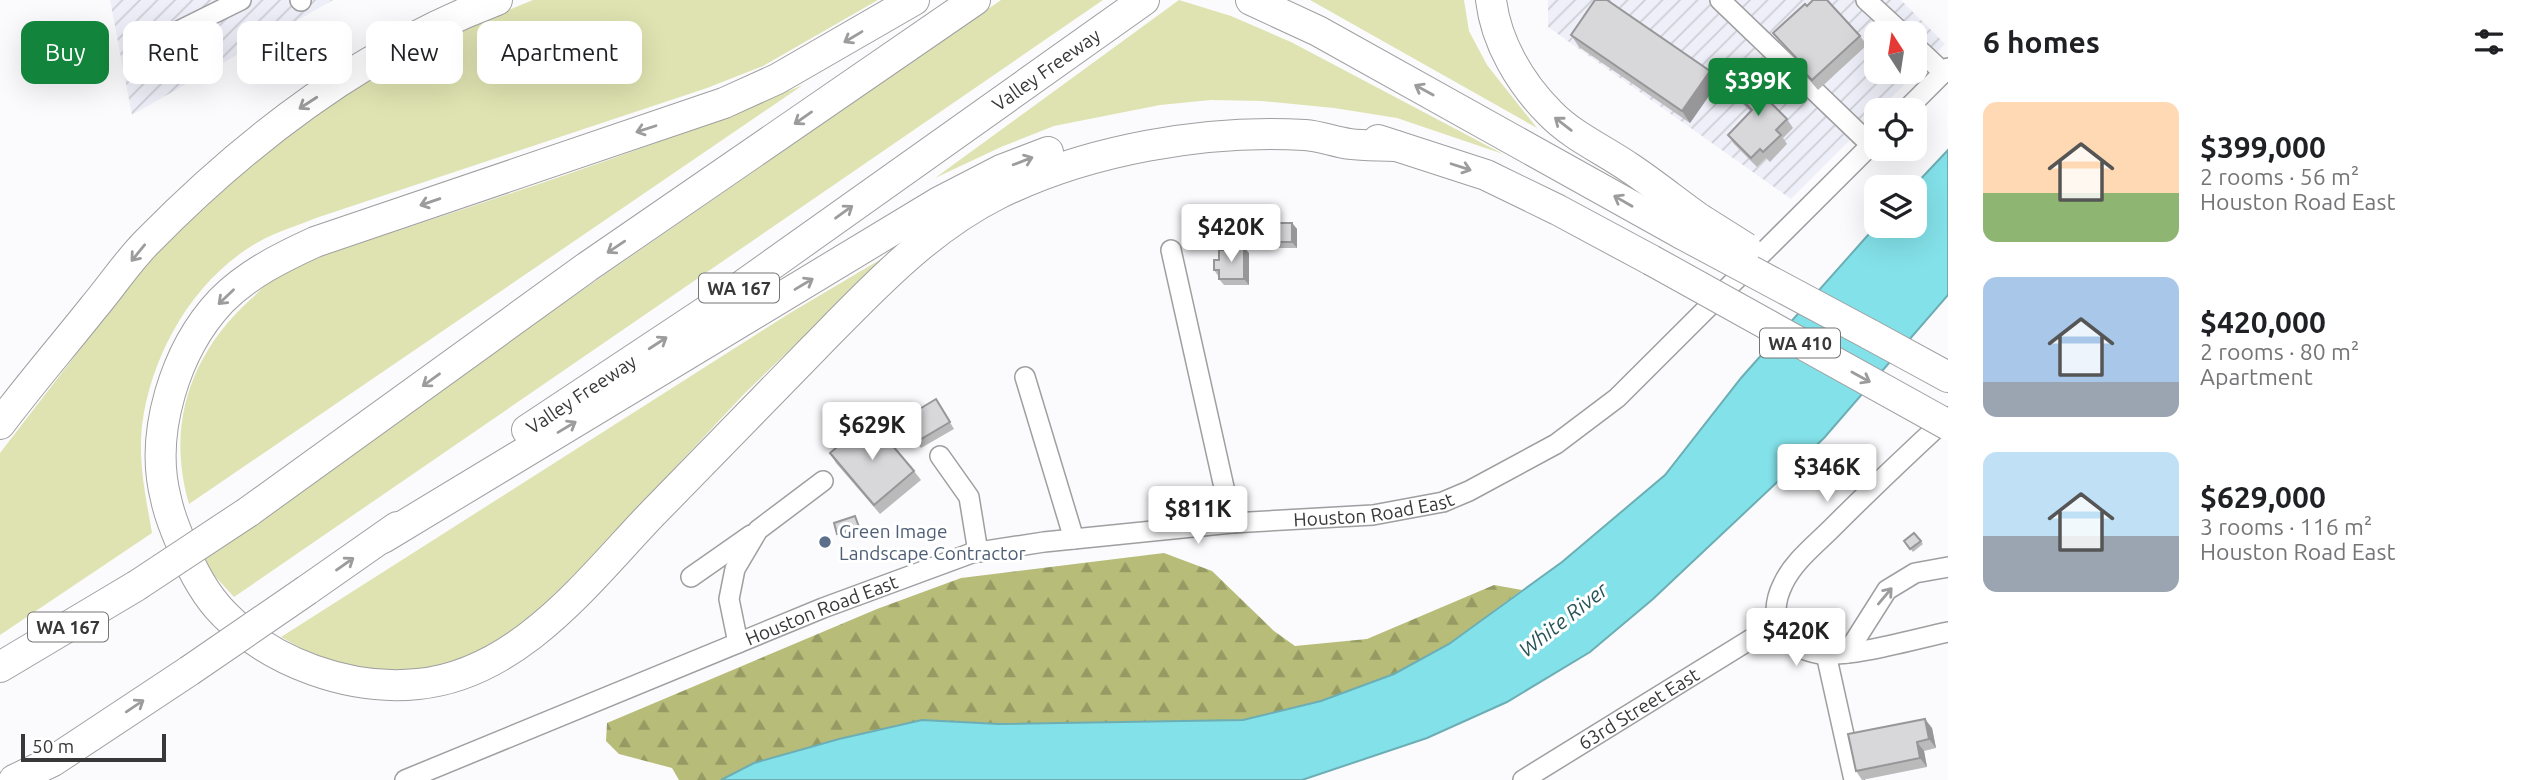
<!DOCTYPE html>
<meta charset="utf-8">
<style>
:root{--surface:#fff;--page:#f6f6f6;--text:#202124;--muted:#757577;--accent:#12843b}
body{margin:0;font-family:Ubuntu,sans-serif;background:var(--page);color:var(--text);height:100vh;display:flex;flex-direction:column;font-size:26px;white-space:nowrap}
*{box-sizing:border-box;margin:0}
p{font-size:23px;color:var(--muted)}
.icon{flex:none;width:38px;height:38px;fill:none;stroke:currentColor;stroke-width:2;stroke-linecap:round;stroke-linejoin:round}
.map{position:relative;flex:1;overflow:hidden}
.sheet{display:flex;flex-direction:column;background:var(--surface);width:595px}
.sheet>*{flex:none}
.top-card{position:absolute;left:21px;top:21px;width:665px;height:63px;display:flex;gap:14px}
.needle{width:46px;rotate:348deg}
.tools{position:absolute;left:1864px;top:21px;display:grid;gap:14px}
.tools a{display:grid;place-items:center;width:63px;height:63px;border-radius:14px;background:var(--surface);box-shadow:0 7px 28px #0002;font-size:35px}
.scale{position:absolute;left:21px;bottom:18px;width:145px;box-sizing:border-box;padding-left:7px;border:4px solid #383839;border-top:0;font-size:19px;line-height:24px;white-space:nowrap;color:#383839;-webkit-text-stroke:5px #fff;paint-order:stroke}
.price{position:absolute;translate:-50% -60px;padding:0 16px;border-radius:7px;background:#fff;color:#222;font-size:23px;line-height:46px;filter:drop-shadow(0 2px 4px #0008)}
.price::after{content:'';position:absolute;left:50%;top:42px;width:21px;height:16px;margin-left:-10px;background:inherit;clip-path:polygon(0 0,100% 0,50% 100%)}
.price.current{background:var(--accent);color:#fff}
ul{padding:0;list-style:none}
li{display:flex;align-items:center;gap:21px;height:175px;padding:0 35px}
li span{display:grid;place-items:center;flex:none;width:196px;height:140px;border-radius:14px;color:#555}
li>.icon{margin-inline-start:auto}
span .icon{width:84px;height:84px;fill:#fffc;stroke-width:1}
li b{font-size:30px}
h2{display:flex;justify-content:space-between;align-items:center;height:84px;padding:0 35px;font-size:30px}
.pill{padding:0 24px;border-radius:14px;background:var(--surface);box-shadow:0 7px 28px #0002;font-size:24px;line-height:63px}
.pill.current{background:var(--accent);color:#fff}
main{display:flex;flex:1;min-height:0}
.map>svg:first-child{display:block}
.industrial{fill:url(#industrial-furrows);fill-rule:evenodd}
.grass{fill:#dfe3b1}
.forest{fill:url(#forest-firs)}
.water{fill:#83e1e9;stroke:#6caeb4;stroke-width:2}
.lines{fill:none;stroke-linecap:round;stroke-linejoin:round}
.minor-casing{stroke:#9f9fa1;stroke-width:22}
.highway-casing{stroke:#9f9fa1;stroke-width:32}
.minor{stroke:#fff;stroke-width:19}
.highway{stroke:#fff;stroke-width:30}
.highway-bridge-casing{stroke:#9f9fa1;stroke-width:32;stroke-linecap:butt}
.highway-bridge{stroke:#fff;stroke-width:30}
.wall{fill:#bababb}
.shaded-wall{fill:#979799}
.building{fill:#d8d8da;stroke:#979799;stroke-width:2}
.oneway{stroke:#9c9c9c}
.service-dot{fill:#5c6f8a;stroke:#fff;stroke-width:2.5}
.labels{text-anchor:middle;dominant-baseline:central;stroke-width:6;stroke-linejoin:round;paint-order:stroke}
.shield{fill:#fff;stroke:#747474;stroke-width:2}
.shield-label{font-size:18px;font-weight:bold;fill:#383839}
.street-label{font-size:19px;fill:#383839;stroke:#fff}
.service-label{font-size:19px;fill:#4e5e75;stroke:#fff;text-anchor:start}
.water-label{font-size:21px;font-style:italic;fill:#295457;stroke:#fff}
</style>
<main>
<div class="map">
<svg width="1948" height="780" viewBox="0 0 1948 780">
<defs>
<pattern id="industrial-furrows" width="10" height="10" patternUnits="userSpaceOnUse" patternTransform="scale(1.75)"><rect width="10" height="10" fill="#efeff9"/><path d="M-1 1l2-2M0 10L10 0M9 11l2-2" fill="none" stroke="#ceced6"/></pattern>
<pattern id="forest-firs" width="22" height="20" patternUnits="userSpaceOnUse" patternTransform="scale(1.75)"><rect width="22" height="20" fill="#b7bc78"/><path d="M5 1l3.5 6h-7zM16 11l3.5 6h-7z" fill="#969a63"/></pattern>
</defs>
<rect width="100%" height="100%" fill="#fbfbfd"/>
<g class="industrial">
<polygon points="110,0 333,0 132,115"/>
<path d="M1548,0H1901L1945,44L1879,110H1876V114L1791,199L1548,27ZM1876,33H1914V72H1876Z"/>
</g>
<g class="grass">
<path d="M533,0H878L763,66L707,88L316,218C299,225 279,231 262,240C195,276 151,353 142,426C138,462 146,498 152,533L0,635V453L131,283L200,207L262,155L326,108L392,66L462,29Z"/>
<polygon points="1001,0 1103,0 234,597 212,573 203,553"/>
<polygon points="1179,0 1231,16 1291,42 1503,154 1397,118 1334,108 1261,101 1211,100 1160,105 1054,126 1001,147 935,178"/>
<polygon points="1310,0 1464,0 1469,31 1487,65 1537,128"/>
<path d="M803,85L189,504C166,425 190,354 251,299C259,292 266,283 275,278C301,261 334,252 363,242C397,231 430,220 464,209C578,171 692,132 803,85Z"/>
<polygon points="888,255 745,393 579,570 525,622 484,651 441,666 396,673 357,670 324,661 281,637 790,313"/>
</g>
<polygon class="forest" points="1164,553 1212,571 1274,631 1295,646 1367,639 1494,585 1522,590 1449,644 1394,674 1321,701 1243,720 999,724 922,720 754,763 721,780 679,780 672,768 619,754 606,741 607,723 877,609 961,578"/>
<polygon class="water" points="1948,150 1948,295 1824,438 1653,599 1590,652 1507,702 1427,738 1302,780 721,780 754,763 839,739 922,720 999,724 1243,720 1321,701 1394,674 1449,644 1562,562 1665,475 1741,378 1876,226 1914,226 1914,187 1913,187"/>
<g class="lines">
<defs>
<g id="minor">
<polyline points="300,0 301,1"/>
<polyline points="1720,0 1871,145"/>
<polyline points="1866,0 1902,33"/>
<polyline points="1914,45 1944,73"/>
<polyline points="142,49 241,0"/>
<polyline points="1906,110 1948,68"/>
<polyline points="1171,250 1232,523"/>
<polyline points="1025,377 1074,539"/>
<path d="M1948,417C1909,453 1870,490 1832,528C1815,545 1793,562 1783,584C1775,600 1772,620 1784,635C1793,646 1807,652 1821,654C1854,657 1914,639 1948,632"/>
<polyline points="940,456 969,497 978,552"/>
<polyline points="691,577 751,535"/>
<polyline points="738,643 729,599 735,569 758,530 823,481"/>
<polyline points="1847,653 1887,590 1915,573 1948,567"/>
<polyline points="1826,654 1854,780"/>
<path id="s1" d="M405,780L823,608L972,553L1044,542L1232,523L1373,515L1443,502L1469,491L1556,444L1617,398L1876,140"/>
<path id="s2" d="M1523,780L1777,623"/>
</g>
<g id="highway">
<path d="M914,0L777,79L724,103L315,242C280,258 248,274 221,301C175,350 149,434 166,499C169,514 175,529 181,543C191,568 204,594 224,614C271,663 350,691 418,684C519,674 587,582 652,514C706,458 760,403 814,348C870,291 926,230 998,194C1087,150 1205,129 1305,135C1320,136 1335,142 1350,144C1365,146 1381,145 1396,146"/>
<polyline points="1251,0 1318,31 1682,234"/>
<path d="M1491,0C1496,42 1520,83 1550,113C1572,136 1604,150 1630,168C1654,184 1676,202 1700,219"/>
<polyline points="1378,140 1486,175 1558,210 1651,260"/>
<polyline points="1869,334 1948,377"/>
<path d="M0,424C30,384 62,347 93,308C111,287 127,262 147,242C246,141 363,51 497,0"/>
<path id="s3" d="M527,430L705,312L1144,0"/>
<polyline points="248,512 587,267 975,0"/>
<polyline points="383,538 939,202 1001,170 1048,152"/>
<polyline points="307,590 397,527"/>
<polyline points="0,667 136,586"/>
<polyline points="14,780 53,761 189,671"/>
</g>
</defs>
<use href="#minor" class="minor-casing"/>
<use href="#highway" class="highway-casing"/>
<use href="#minor" class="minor"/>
<use href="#highway" class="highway"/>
<defs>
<g id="highway-bridge">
<polyline points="1700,219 1746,248"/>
<polyline points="1682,234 1869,334"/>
<polyline points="1651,260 1948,425"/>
<polyline points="136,586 248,512"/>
<polyline points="189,671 307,590"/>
</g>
</defs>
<use href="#highway-bridge" class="highway-bridge-casing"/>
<use href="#highway-bridge" class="highway-bridge"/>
</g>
<g class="wall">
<polygon points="1807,6 1860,36 1867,45 1818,90 1805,75 1798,66 1800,64 1780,42 1773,33"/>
<polygon points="1571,35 1718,83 1690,123 1579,47"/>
<polygon points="1776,86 1782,95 1773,105 1787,119 1793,128 1783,138 1787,144 1770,162 1766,158 1757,167 1734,144 1728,135 1751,112 1743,104 1737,95"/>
<polygon points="1292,223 1297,229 1297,248 1255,248 1250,242"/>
<polygon points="1249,253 1249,285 1224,285 1219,279 1219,277 1214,270 1219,260"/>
<polygon points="936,399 954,429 921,448 916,442"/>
<polygon points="830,453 914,471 921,480 880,514 836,463"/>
<polygon points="855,516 861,530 839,537 837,534"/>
<polygon points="1914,533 1923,544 1913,552 1904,541"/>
<polygon points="1932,728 1936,748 1924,751 1927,767 1862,780 1856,771"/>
</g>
<g class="shaded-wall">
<polygon points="1710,71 1718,83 1690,123 1682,111"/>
<polygon points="1292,223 1297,229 1297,248 1292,242"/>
<polygon points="1244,247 1249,253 1249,285 1244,279"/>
<polygon points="1925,719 1932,728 1936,748 1929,739"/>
<polygon points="1917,742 1924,751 1927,767 1920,758"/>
</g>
<g class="building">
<polygon points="1595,0 1607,0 1710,71 1682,111 1571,35"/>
<polygon points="1813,0 1827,0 1860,36 1812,80 1798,66 1801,63 1773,33 1805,4 1807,6"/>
<polygon points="1761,71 1776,86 1765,97 1787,119 1776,130 1781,135 1763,152 1760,149 1751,158 1728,135 1752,110 1737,95"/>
<rect x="1250" y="223" width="42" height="19"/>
<polygon points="1228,247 1244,247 1244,279 1219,279 1219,270 1214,270 1214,260 1219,260 1219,250 1228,250"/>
<polygon points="936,399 950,422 916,442 903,419"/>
<polygon points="870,419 914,471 874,505 830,453"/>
<polygon points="855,516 859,527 837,534 834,523"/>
<polygon points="1914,533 1921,541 1910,549 1904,541"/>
<polygon points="1925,719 1929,739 1917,742 1920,758 1856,771 1848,734"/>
</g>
<defs><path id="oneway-shaft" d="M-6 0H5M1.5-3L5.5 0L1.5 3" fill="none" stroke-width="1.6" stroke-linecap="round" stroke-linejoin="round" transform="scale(1.75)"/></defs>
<g class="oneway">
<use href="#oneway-shaft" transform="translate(853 37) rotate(149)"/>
<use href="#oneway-shaft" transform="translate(1424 90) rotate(-151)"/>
<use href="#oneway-shaft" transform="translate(308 103) rotate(147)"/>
<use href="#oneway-shaft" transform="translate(803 118) rotate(145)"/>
<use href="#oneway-shaft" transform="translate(1563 124) rotate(-142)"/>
<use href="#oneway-shaft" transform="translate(646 129) rotate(162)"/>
<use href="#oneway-shaft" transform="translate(1023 161) rotate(-21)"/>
<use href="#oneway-shaft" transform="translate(1461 167) rotate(18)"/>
<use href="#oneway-shaft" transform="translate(1623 201) rotate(-150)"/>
<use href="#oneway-shaft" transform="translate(430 202) rotate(161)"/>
<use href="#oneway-shaft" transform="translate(844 212) rotate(-36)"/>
<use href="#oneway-shaft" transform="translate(616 247) rotate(146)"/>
<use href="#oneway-shaft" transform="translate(138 253) rotate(129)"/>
<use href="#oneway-shaft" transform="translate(804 284) rotate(-31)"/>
<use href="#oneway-shaft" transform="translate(226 297) rotate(136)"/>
<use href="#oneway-shaft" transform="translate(658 343) rotate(-33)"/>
<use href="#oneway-shaft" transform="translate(1861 377) rotate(29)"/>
<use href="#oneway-shaft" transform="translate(431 380) rotate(144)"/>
<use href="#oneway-shaft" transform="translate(567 427) rotate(-31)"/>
<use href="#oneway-shaft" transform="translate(345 564) rotate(-35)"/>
<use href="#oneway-shaft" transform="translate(1885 596) rotate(-50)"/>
<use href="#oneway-shaft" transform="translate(135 706) rotate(-34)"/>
</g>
<circle class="service-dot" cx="825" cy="542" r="7"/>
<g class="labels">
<g class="shield">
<rect x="699" y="273.5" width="80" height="29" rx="5"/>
<rect x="1760" y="328.5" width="80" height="29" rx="5"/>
<rect x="28" y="612.5" width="80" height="29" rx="5"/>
</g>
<g class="shield-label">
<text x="739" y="288">WA 167</text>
<text x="1800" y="343">WA 410</text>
<text x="68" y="627">WA 167</text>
</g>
<g class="street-label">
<text stroke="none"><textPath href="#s3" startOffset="632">Valley Freeway</textPath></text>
<text stroke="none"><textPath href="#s3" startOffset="65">Valley Freeway</textPath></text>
<text stroke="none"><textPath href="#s1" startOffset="1015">Houston Road East</textPath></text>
<text stroke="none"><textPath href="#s1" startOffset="450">Houston Road East</textPath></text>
<text stroke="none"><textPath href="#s2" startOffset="136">63rd Street East</textPath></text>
</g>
<g class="service-label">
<text x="839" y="531">Green Image<tspan x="839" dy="22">Landscape Contractor</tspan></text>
</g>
<g class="water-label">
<text transform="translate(1563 619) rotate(-38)">White River</text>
</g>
</g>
</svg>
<div class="tools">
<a><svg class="needle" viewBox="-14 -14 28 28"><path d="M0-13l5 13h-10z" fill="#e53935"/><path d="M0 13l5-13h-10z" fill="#757577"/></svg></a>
<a><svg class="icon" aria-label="locate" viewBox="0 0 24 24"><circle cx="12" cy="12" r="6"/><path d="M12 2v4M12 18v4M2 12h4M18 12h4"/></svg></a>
<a><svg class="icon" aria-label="layers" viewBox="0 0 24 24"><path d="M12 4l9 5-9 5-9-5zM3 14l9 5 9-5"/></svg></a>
</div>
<div class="scale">50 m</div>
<b class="price current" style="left:1758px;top:118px">$399K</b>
<b class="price" style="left:1231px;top:264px">$420K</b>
<b class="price" style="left:872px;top:462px">$629K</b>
<b class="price" style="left:1827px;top:504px">$346K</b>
<b class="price" style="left:1198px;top:546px">$811K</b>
<b class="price" style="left:1796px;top:668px">$420K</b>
<div class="top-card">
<a class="pill current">Buy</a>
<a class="pill">Rent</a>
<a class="pill">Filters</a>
<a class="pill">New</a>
<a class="pill">Apartment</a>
</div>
</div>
<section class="sheet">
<h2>6 homes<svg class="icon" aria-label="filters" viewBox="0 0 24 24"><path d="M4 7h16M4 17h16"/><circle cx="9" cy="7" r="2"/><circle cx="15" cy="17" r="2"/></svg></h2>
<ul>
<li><span style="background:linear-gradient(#ffd9b3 65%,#8fb573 0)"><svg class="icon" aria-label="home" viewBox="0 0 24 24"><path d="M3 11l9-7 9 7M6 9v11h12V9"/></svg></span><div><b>$399,000</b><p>2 rooms · 56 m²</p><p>Houston Road East</p></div></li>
<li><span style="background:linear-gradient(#a9c7e8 75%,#9aa5b1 0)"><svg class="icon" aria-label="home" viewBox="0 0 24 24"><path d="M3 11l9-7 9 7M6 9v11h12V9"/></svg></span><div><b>$420,000</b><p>2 rooms · 80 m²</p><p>Apartment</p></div></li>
<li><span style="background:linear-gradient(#bfe0f5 60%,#9aa5b1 0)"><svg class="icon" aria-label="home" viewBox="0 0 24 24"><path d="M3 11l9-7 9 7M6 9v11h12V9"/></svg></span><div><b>$629,000</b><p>3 rooms · 116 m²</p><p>Houston Road East</p></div></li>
</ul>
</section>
</main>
